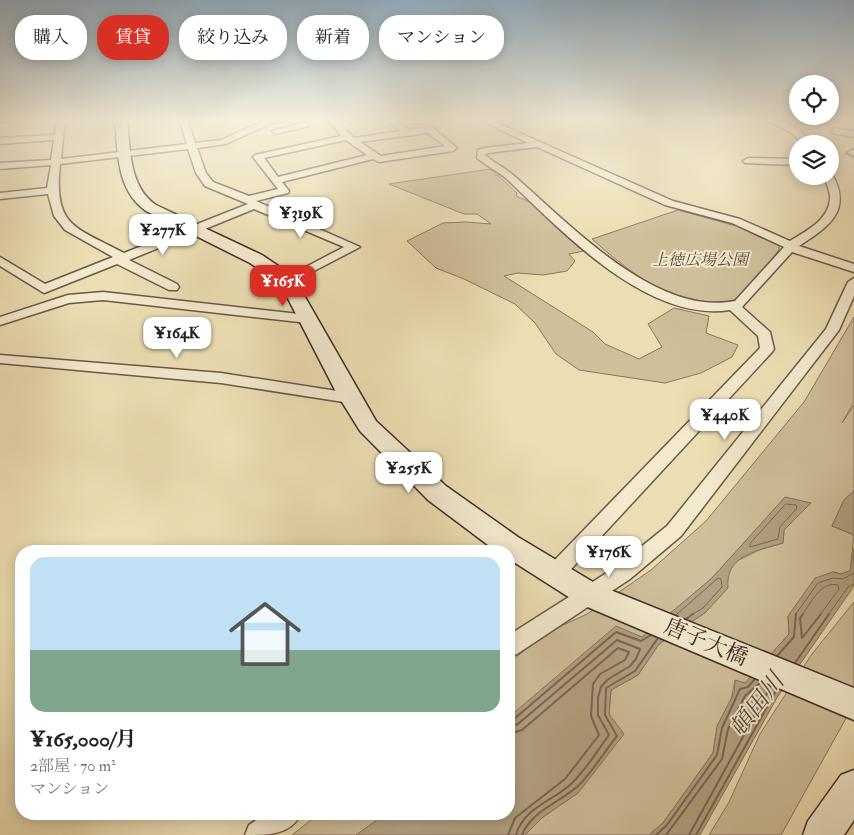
<!DOCTYPE html>
<html lang="ja">
<meta charset="utf-8">
<style>
:root{--surface:#fff;--page:#f6f6f6;--text:#222;--muted:#767676;--line:#e0e0e0;--accent:#d93025}
body{margin:0;font-family:"IM FELL Double Pica","Noto Serif JP",serif;background:var(--page);color:var(--text);height:100vh;display:flex;flex-direction:column;font-size:19px;white-space:nowrap}
*{box-sizing:border-box;margin:0}
p{font-size:16px;color:var(--muted)}
.icon{flex:none;width:28px;height:28px;fill:none;stroke:currentColor;stroke-width:2;stroke-linecap:round;stroke-linejoin:round}
.map{position:relative;flex:1;overflow:hidden}
.details{position:absolute;left:15px;top:545px;width:500px;height:275px;display:flex;flex-direction:column;background:var(--surface);border-radius:20px;box-shadow:0 2px 12px #0003}
.details>*{flex:none}
.hud{position:absolute;left:15px;top:15px;width:500px;height:45px;display:flex;gap:10px}
.controls{position:absolute;left:789px;top:75px;display:grid;gap:10px}
.controls a{display:grid;place-items:center;width:50px;height:50px;border-radius:50%;background:var(--surface);box-shadow:0 2px 12px #0003;font-size:25px}
.price{position:absolute;translate:-50% -42px;padding:0 11px;border-radius:10px;background:#fff;color:#222;font-size:16px;line-height:32px;filter:drop-shadow(0 1px 2px #0008)}
.price::after{content:'';position:absolute;left:50%;top:30px;width:15px;height:11px;margin-left:-8px;background:inherit;clip-path:polygon(0 0,100% 0,50% 100%)}
.price.active{background:var(--accent);color:#fff}
ul{padding:0;list-style:none}
li{display:grid;align-content:center;gap:10px;height:265px;padding:0 15px}
li+li{border-top:1px solid var(--line)}
li span{display:grid;place-items:center;height:155px;border-radius:15px;color:#555}
li>.icon{margin-inline-start:auto}
span .icon{width:90px;height:90px;fill:#fffc;stroke-width:1}
li b{font-size:21px}
.chip{padding:0 18px;border-radius:20px;background:var(--surface);box-shadow:0 2px 12px #0003;font-size:18px;line-height:45px}
.chip.active{background:var(--accent);color:#fff}
.map>svg:first-child{display:block}
.green{fill:#cfc09b;stroke:#887660}
.water{fill:#b2a182;stroke:#84725c}
.lines{fill:none;stroke-linecap:round;stroke-linejoin:round}
.shore-far1{stroke:#796653;stroke-width:1}
.shore{stroke:#796653;stroke-width:2}
.street-casing{stroke:#6b5848;stroke-width:3}
.secondary-casing{stroke:#402c24;stroke-width:3}
.street{fill:#f3eace;fill-rule:evenodd}
.secondary{fill:#f3eace;fill-rule:evenodd}
.labels{text-anchor:middle;dominant-baseline:central;stroke-width:4;stroke-linejoin:round;paint-order:stroke}
.far-park-label{font-size:16px;font-style:italic;fill:#5d4a3c;stroke:#f3eace}
.near-street-label{font-size:22px;fill:#402c24;stroke:#f3eace}
.near-water-label{font-size:24px;font-style:italic;fill:#5c493c;stroke:#f3eace}
</style>
<div class="map">
<svg width="854" height="835" viewBox="0 0 854 835">
<rect width="100%" height="100%" fill="#ecdeb3"/>
<filter id="stains"><feTurbulence type="fractalNoise" baseFrequency=".004" numOctaves="4"/><feColorMatrix values="0 0 0 0 .2 0 0 0 0 .09 0 0 0 0 .02 0 0 0 .5 -.17"/></filter>
<radialGradient id="worn" r=".72"><stop offset=".6" stop-color="#630" stop-opacity="0"/><stop offset="1" stop-color="#630" stop-opacity=".3"/></radialGradient>
<g class="green">
<path d="M491,169L517,193L516,196C541,205 567,230 584,251L569,254L575,261L567,271L543,275L518,273L504,276L593,332L605,344L639,359L662,347L648,324L674,308L709,316L706,333L738,345L732,357L701,373L665,383L579,370L556,354L535,323L515,304L464,279L436,268L407,241L443,223L466,222L491,224L477,214H464L389,184Z"/>
<path d="M678,210L743,228L779,245V250C771,260 746,295 736,299C690,322 624,268 592,239Z"/>
<polygon points="854,317 854,402 842,423 854,405 854,491 844,500 832,526 854,535 850,571 841,574 833,572 788,616 789,634 745,684 735,681 731,700 716,734 713,753 663,823 649,835 525,835 543,817 578,793 609,714 611,690 638,675 659,644 706,612 735,562 759,550 783,543 784,530 810,503 785,498 712,578 509,762 509,663 544,634 587,614 651,570 706,521 804,402"/>
<polygon points="854,602 854,704 781,835 709,835 729,802 760,734 776,709 812,654"/>
<polygon points="319,814 452,814 425,835 292,835"/>
</g>
<g class="water">
<polygon points="854,491 854,535 832,526 844,500"/>
<path d="M785,497L811,503L784,530L783,543C757,551 725,555 728,588L706,612L659,644L638,675L611,690L609,714L624,734L578,793L543,817L525,835H356L385,814H509V717L616,626L642,637L712,578Z"/>
<polygon points="854,548 854,586 778,696 700,835 649,835 663,823 713,753 717,726 734,693 735,680 745,683 789,634 788,616 815,578 833,572 841,574 850,571"/>
</g>
<g class="lines">
<g class="shore-far1">
<polygon points="786,504 796,505 797,508 780,527 778,539 750,547 750,544"/>
<polyline points="676,615 718,578 721,579 722,587 703,608 691,615"/>
<polyline points="795,615 818,583 833,578 843,579 854,573"/>
<path d="M802,615C811,603 820,581 838,585L839,589L820,615"/>
<polyline points="828,615 848,587 854,584"/>
</g>
<g class="shore">
<polyline points="803,614 800,618 802,638 821,614"/>
<polyline points="686,619 693,614"/>
<polyline points="777,656 794,637 796,614"/>
<polyline points="795,663 829,614"/>
<polyline points="509,720 514,719 616,632 641,641 651,635"/>
<path d="M509,727L518,724L617,640L640,649L636,659L630,666L607,680L601,687L598,698V715L609,735C597,751 586,770 571,784C553,801 523,808 516,835"/>
<polyline points="508,835 515,818 565,779 599,735 591,716 593,684 600,674 625,660 629,652 618,648 522,730 509,734"/>
<path d="M522,835C531,811 561,802 579,785C594,770 604,752 617,736L605,715L606,688L635,671L658,638"/>
<polyline points="656,835 667,825 717,755 722,728 740,689 748,687 755,679"/>
<polyline points="666,835 722,759 728,729 745,696 761,682"/>
<polyline points="689,835 771,686"/>
<polyline points="696,835 777,689"/>
</g>
<defs>
<g id="street">
<polygon points="0,119 26,119 22,121 0,122"/>
<path d="M57,119H65L61,159L187,144L179,119H187L195,143L221,140L267,119H292L288,121L272,123L226,144L197,148L206,173L213,182L249,196L278,189L253,157L255,155L341,136L328,119H336L354,138L400,131L385,119H394L409,129L433,128L457,148L453,151L379,162L373,159L282,182L289,191L288,193L256,201L360,247L291,283L287,284L281,280L344,247L254,209L129,260L177,284L179,287L177,290H169L117,264L44,293L0,266V257L45,284L113,257L65,230L54,216L48,194L0,199V193L47,188L51,165L0,169V163L51,160L54,140L0,144V138L55,135ZM428,133L445,146L381,156L360,142ZM346,140L367,155L278,177L264,158ZM188,149L196,173L205,186L248,204L124,253C75,227 53,227 60,164Z"/>
<path d="M478,119H488L673,201L740,219L790,241C806,231 828,221 830,199C831,193 826,183 824,176L832,174C853,211 828,227 799,246L854,264V272L792,252L742,307L770,332L774,349L772,352L562,579L555,581L548,579L545,573L548,567L760,348L758,336L730,310C647,323 562,231 508,180C498,171 486,166 477,158L478,150L484,148L528,143ZM537,147L665,205L732,223L784,247L735,301C655,317 569,223 513,175C504,167 494,163 485,155L488,153Z"/>
<path d="M764,119C782,117 802,129 812,144H803L792,133Z"/>
<polygon points="306,122 309,122 309,126 276,134 272,131"/>
<polygon points="835,128 854,131 854,137 832,133 831,131"/>
<polygon points="852,150 854,150 854,156 847,153"/>
<polygon points="748,158 798,159 798,165 745,163 743,161"/>
<polygon points="854,278 854,296 839,330 681,536 630,579 517,654 509,657 509,635 616,567 667,526 826,329 848,282"/>
<polygon points="103,292 308,315 315,319 308,323 103,300 69,303 0,325 0,317 68,295"/>
<polygon points="0,355 221,373 350,393 358,398 350,403 221,383 0,363"/>
<path d="M265,814H301C290,835 269,835 245,835L249,825Z"/>
</g>
<g id="secondary">
<path d="M115,119H127C130,149 129,187 156,205L262,255L293,276L376,421L446,486L518,537L598,585L854,688V720L578,603L509,559V551H496L428,500L360,431L337,394L280,283L250,263L146,211C116,190 118,152 115,119Z"/>
<polygon points="854,770 854,820 844,835 803,835 808,821 841,775"/>
</g>
</defs>
<use href="#street" class="street-casing"/>
<use href="#secondary" class="secondary-casing"/>
<use href="#street" class="street"/>
<use href="#secondary" class="secondary"/>
</g>
<linearGradient id="sky" x2="0" y2="1"><stop stop-color="#92acbf"/><stop offset="0.51" stop-color="#f6f0dd"/><stop offset="1" stop-color="#f6f0dd" stop-opacity="0"/></linearGradient>
<rect width="854" height="235" fill="url(#sky)"/>
<g class="labels">
<g class="far-park-label">
<text x="700" y="260">上徳広場公園</text>
</g>
<g class="near-street-label">
<text transform="translate(706 642) rotate(23)">唐子大橋</text>
</g>
<g class="near-water-label">
<text transform="translate(757 705) rotate(-53)">頓田川</text>
</g>
</g>
<rect width="100%" height="100%" filter="url(#stains)"/>
<rect width="100%" height="100%" fill="url(#worn)"/>
</svg>
<div class="controls">
<a><svg class="icon" aria-label="locate" viewBox="0 0 24 24"><circle cx="12" cy="12" r="6"/><path d="M12 2v4M12 18v4M2 12h4M18 12h4"/></svg></a>
<a><svg class="icon" aria-label="layers" viewBox="0 0 24 24"><path d="M12 4l9 5-9 5-9-5zM3 14l9 5 9-5"/></svg></a>
</div>
<b class="price" style="left:301px;top:239px">¥319K</b>
<b class="price" style="left:163px;top:256px">¥277K</b>
<b class="price active" style="left:283px;top:307px">¥165K</b>
<b class="price" style="left:177px;top:359px">¥164K</b>
<b class="price" style="left:725px;top:441px">¥440K</b>
<b class="price" style="left:409px;top:494px">¥255K</b>
<b class="price" style="left:609px;top:578px">¥176K</b>
<div class="hud">
<a class="chip">購入</a>
<a class="chip active">賃貸</a>
<a class="chip">絞り込み</a>
<a class="chip">新着</a>
<a class="chip">マンション</a>
</div>
<section class="details">
<ul>
<li><span style="background:linear-gradient(#bfe0f5 60%,#7fa58c 0)"><svg class="icon" aria-label="home" viewBox="0 0 24 24"><path d="M3 11l9-7 9 7M6 9v11h12V9"/></svg></span><div><b>¥165,000/月</b><p>2部屋 · 70 m²</p><p>マンション</p></div></li>
</ul>
</section>
</div>
